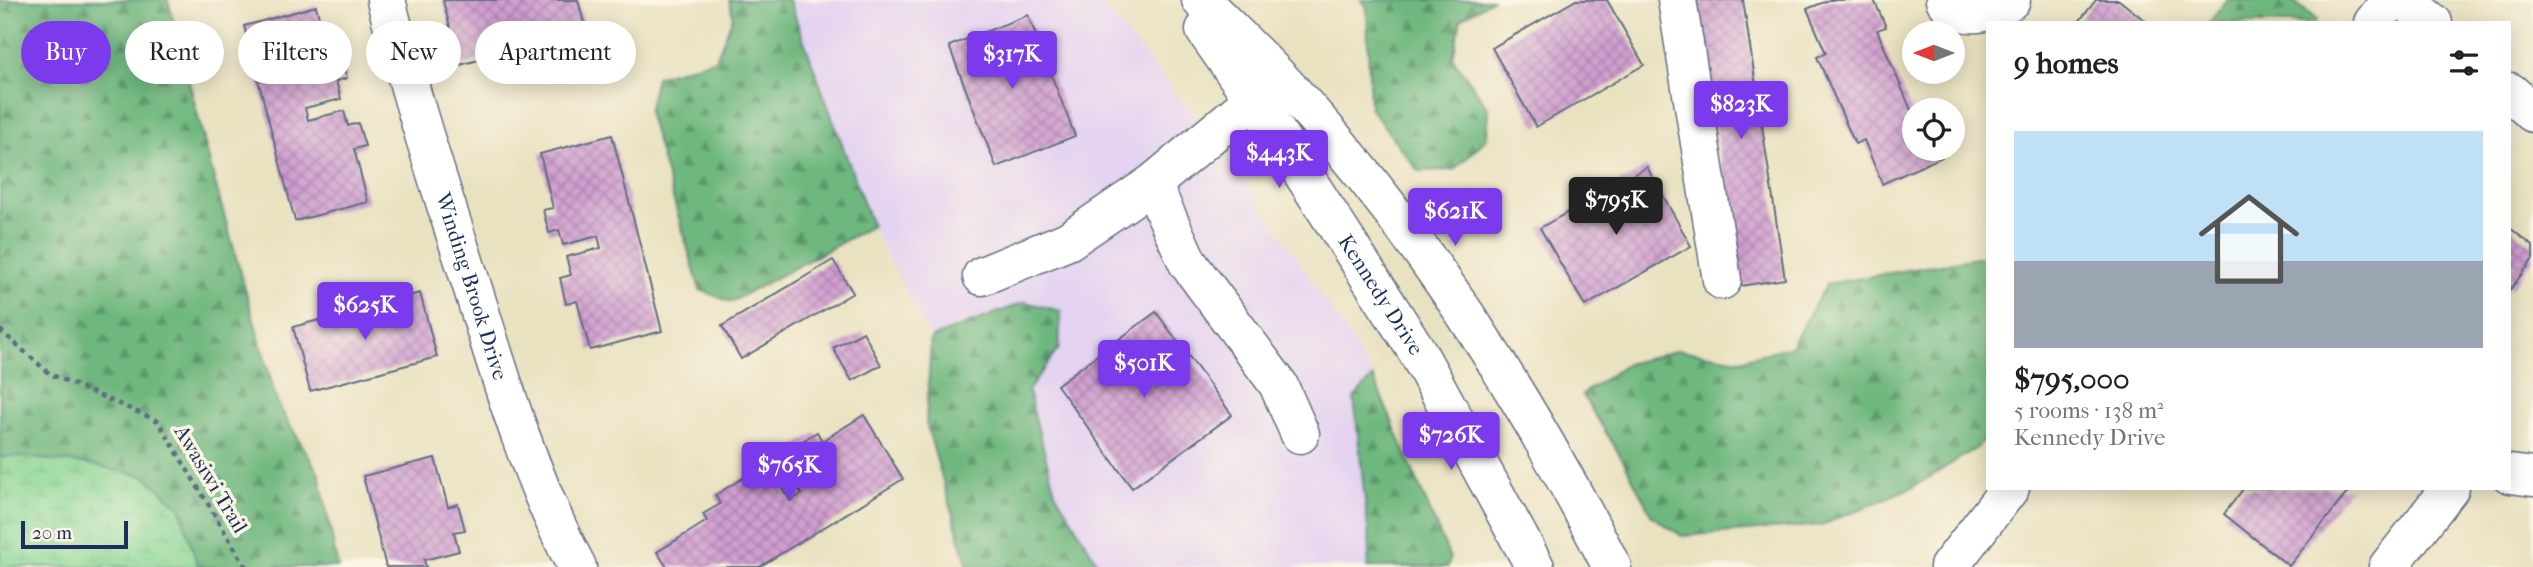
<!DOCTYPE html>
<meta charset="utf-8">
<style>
:root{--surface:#fff;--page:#f6f6f6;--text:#202124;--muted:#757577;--accent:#7c3aed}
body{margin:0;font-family:"IM FELL French Canon",serif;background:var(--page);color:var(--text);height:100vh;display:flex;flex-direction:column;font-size:26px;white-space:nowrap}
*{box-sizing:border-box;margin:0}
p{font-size:23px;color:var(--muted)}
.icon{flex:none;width:38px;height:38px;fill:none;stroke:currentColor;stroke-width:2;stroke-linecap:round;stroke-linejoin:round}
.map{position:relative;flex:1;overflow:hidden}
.details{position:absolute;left:1986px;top:21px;width:525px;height:469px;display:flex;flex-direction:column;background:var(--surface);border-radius:0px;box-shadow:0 4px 18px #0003}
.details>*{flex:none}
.top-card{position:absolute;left:21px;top:21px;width:665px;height:63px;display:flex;gap:14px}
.needle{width:46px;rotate:270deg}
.controls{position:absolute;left:1902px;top:21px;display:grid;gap:14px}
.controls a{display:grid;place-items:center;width:63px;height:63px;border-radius:50%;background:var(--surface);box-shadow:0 4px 18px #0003;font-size:35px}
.scale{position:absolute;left:21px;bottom:18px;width:107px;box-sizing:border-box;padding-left:7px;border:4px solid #1b2f5e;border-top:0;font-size:19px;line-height:24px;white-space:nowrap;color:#1b2f5e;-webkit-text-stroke:5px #fcf5e5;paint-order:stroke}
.price{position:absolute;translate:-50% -60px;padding:0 16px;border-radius:7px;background:var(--accent);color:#fff;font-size:23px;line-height:46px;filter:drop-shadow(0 2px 4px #0008)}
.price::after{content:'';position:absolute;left:50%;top:42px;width:21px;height:16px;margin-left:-10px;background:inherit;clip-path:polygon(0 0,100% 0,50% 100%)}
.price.on{background:#222;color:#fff}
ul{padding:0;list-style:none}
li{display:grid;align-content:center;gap:14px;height:371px;padding:0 28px}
li span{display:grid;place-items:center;height:217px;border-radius:0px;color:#555}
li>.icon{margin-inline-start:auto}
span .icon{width:126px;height:126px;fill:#fffc;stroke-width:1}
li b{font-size:30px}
h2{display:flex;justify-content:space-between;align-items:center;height:84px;padding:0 28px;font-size:30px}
.tag{padding:0 24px;border-radius:32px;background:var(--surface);box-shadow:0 4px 18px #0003;font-size:24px;line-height:63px}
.tag.on{background:var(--accent);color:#fff}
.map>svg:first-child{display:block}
.built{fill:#e4d3f1}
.forest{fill:url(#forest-firs);stroke:#44736e;stroke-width:2}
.wetland{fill:url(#wetland-marsh);stroke:#528279;stroke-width:2}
.building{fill:url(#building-cross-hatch)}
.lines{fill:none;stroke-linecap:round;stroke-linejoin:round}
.minor-casing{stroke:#636e81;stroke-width:41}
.major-casing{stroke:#636e81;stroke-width:41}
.path{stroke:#636e81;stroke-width:4.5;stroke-dasharray:5 5;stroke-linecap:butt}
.minor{stroke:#fff;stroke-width:38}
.major{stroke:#fff;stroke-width:38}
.labels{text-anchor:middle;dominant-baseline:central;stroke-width:7;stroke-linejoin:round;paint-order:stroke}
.street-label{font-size:21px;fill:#1b2f5e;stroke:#fcf5e5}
</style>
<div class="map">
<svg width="2533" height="567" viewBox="0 0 2533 567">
<defs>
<pattern id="forest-firs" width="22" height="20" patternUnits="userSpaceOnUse" patternTransform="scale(1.75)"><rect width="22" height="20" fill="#6eb77e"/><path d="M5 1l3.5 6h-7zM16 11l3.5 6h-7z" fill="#5a956a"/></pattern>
<pattern id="wetland-marsh" width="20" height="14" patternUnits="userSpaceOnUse" patternTransform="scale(1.75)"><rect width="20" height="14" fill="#88d694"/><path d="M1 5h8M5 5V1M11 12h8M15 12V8" fill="none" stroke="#75b882"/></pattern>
<pattern id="building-cross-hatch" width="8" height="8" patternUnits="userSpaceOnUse" patternTransform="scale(1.75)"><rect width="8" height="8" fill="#d09ed0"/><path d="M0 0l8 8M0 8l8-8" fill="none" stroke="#a881ac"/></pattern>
</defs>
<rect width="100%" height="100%" fill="#fcf5e5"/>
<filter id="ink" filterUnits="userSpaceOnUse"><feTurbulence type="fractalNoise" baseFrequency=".0143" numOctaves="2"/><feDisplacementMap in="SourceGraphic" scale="14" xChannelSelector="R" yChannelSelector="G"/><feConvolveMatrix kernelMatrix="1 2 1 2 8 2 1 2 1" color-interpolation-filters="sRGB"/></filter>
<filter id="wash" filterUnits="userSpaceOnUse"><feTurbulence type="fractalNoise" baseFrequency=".00686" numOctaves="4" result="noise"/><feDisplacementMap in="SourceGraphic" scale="28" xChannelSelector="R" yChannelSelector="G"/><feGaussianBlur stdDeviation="1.57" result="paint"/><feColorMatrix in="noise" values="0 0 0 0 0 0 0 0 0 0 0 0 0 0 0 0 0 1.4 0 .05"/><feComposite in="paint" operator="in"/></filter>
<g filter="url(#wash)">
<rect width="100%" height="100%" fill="#e9e2c1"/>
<polygon class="built" points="789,0 1099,0 1233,163 1344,329 1373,377 1354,398 1370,547 1367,567 1100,567 1055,492 1028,391 1059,348 1025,302 931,338 872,226"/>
<g class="forest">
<polygon points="0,0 168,0 214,179 278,405 319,473 338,567 198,567 180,508 146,477 88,464 12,456 0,458"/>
<polygon points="729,0 789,0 872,226 731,302 700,290 648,112 656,77 716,59 733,16"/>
<polygon points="1361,0 1492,0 1461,19 1453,58 1488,108 1487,138 1454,170 1418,171 1370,108 1367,7"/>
<polygon points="2227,0 2292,0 2317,20 2315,23 2209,23"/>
<polygon points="1988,256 1988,434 1978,447 1915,486 1822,525 1682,536 1652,516 1623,460 1582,394 1627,364 1679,350 1740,360 1791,346 1827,284"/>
<polygon points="1025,302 1061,311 1059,348 1028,391 1055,492 1100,567 968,567 926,423 931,338"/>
<polygon points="1373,377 1450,558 1448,567 1367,567 1370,547 1354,398"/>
</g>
<polygon class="wetland" points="12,456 88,464 146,477 180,508 198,567 0,567 0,458"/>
<g id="blocks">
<g class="building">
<polygon points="445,0 578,0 586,31 460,65 443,1"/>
<polygon points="1576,0 1607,0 1644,65 1536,127 1492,48"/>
<polygon points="1696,0 1743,0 1785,279 1740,286"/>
<polygon points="1829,0 1874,0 1886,27 1877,30 1914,117 1914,149 1939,149 1942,157 1882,184 1864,140 1855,144 1817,57 1826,53 1807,9"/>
<polygon points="2096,0 2119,0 2148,23 2078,23"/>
<polygon points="316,6 329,55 340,52 347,78 336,81 341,99 305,108 308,120 344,111 348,126 358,123 365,146 354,149 368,202 295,221 244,26"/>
<polygon points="1028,15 1075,136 996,167 949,46"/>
<polygon points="612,135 662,331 590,350 577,301 566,304 560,278 571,275 566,257 601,248 598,236 563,245 559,230 549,233 543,210 553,208 540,154"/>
<polygon points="1647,167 1691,246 1585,306 1540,228"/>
<polygon points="2510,228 2533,246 2533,259 2510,290"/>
<polygon points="833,260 853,293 741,359 722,326"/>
<polygon points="420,293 437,357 310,391 293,327"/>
<polygon points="1156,312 1232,415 1132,488 1057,385"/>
<polygon points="863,332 881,365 852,381 833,348"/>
<polygon points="864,415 903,479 759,567 667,567 657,552 707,521 703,514 720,504 715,495 753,472 758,480 772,472 790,501 802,494 784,464 798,455 793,447 817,432 822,441"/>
<polygon points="435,458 448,507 458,504 465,530 454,532 459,551 424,560 426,567 386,567 363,476"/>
<polygon points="2244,488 2351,488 2289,566 2224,514"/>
</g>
</g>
</g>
<g filter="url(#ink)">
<use href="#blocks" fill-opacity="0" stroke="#636e81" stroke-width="2"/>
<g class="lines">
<defs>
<g id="minor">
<path id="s1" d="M386,0C411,98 442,193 473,289C502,383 531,480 577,567"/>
<polyline points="1677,0 1722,280"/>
<path d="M1945,0C1962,22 1993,13 2011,0"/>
<polyline points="2404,0 2433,23"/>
<polyline points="2510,92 2533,113"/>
<polyline points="1152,184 1188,263 1278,384 1300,434"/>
<polyline points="982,276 1068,241 1152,184 1254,99"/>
<polyline points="2510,474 2533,477"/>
<polyline points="2388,567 2450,488"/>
</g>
<g id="major">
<path d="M1201,0C1233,32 1267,64 1298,98C1424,237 1527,400 1612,567"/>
<polyline points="2373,23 2391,0"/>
<path id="s2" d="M1205,30L1271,124L1417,351L1535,567"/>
<polyline points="1949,567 2010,488"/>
</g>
</defs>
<use href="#minor" class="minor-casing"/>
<use href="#major" class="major-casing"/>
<polyline class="path" points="0,330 50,374 158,421 246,567"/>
<use href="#minor" class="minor"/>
<use href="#major" class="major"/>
</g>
</g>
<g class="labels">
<g class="street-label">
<text stroke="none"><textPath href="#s1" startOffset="299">Winding Brook Drive</textPath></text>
<text stroke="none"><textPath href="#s2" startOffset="318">Kennedy Drive</textPath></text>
<text transform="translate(211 479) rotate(59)">Awasiwi Trail</text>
</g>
</g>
</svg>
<div class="controls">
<a><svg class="needle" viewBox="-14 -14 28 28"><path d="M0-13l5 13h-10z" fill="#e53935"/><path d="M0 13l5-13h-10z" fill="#757577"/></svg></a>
<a><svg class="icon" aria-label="locate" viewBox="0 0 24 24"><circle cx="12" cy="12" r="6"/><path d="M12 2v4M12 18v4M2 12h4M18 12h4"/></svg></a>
</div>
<div class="scale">20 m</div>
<b class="price" style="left:1012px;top:91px">$317K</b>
<b class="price" style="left:1741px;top:141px">$823K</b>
<b class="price" style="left:1279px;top:190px">$443K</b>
<b class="price on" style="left:1616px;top:237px">$795K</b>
<b class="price" style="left:1455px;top:248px">$621K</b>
<b class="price" style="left:365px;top:342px">$625K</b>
<b class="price" style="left:1144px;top:400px">$501K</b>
<b class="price" style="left:1451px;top:472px">$726K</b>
<b class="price" style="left:789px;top:502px">$765K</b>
<div class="top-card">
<a class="tag on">Buy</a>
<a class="tag">Rent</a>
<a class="tag">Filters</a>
<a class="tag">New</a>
<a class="tag">Apartment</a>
</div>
<section class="details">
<h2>9 homes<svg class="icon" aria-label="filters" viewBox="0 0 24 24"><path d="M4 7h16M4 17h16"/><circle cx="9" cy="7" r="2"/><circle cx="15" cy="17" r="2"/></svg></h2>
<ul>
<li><span style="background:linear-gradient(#bfe0f5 60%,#9aa5b1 0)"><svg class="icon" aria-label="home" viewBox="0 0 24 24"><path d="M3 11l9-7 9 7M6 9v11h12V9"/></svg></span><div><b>$795,000</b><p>5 rooms · 138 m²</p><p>Kennedy Drive</p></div></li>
</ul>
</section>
</div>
